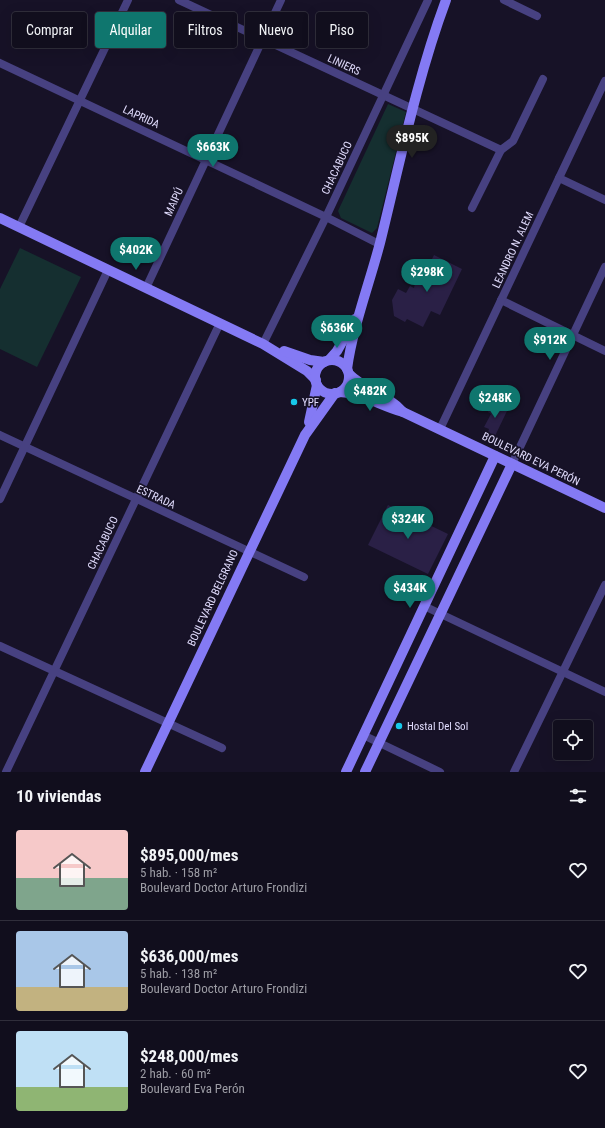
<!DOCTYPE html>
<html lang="es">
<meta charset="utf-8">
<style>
:root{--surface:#110e1d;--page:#1e1c2a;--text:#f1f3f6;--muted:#9c9ca4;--line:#302e3b;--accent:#0f766e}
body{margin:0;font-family:"Roboto Condensed",sans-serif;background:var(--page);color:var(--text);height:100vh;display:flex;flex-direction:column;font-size:15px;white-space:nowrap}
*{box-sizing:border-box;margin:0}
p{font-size:13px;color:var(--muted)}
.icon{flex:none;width:22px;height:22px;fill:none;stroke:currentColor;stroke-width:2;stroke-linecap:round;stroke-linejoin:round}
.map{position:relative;height:772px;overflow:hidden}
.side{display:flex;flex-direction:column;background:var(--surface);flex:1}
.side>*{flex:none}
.banner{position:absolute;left:12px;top:12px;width:400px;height:36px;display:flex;gap:8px}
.controls{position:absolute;left:553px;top:720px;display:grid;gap:8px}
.controls a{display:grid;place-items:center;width:40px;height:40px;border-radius:4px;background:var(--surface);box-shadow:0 4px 16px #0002,0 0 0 1px var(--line);font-size:20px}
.price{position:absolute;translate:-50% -34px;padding:0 9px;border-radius:14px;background:var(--accent);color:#fff;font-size:13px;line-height:26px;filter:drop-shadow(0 1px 2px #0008)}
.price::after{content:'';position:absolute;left:50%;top:24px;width:12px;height:9px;margin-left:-6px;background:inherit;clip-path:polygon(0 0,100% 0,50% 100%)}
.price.on{background:#222;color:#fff}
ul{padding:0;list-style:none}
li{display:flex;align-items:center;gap:12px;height:100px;padding:0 16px}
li+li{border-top:1px solid var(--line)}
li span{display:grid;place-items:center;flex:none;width:112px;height:80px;border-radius:4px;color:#555}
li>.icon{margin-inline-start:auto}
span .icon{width:48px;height:48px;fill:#fffc;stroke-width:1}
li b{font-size:17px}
h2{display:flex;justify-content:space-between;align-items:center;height:48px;padding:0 16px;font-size:17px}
.pill{padding:0 14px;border-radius:4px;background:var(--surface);box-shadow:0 4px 16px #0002,0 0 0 1px var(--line);font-size:14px;line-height:36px}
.pill.on{background:var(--accent);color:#fff}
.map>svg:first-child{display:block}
.green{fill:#152f30}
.building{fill:#2a2046}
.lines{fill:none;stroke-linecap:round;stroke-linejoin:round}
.street{stroke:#474181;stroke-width:8}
.secondary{stroke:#847af4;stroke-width:10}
.poi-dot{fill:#17c9eb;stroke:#171227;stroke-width:1.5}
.labels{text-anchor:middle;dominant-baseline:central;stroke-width:3.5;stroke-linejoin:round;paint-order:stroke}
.street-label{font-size:11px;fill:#e0dbfc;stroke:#171227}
.poi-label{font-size:11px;fill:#e0dbfc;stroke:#171227;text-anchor:start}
</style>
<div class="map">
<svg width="605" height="772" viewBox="0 0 605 772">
<rect width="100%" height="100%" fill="#171227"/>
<g class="green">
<polygon points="388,104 406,112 377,228 372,233 341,218 338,211"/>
<polygon points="20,248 81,277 37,367 0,349 0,289"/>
</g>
<g class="building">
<polygon points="434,255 462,269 440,315 431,311 423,327 407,319 405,322 394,316 392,300 398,289 406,293 410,286 414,288 416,279 423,277"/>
<polygon points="492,403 507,411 495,436 488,432 489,429 484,427 491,414 488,412"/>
<polygon points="388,505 448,534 428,574 368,545"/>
</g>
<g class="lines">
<g class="street">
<polyline points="179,0 501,150"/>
<polyline points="504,0 537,16"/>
<polyline points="0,63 326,217 379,244"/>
<polyline points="559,178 605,200"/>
<polyline points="472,208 501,150 513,141 543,79"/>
<polyline points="19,227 128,0"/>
<polyline points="146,288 281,0"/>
<polyline points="501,300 605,351"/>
<polyline points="263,344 326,217 428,0"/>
<polyline points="440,429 605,81"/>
<polyline points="0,435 304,577"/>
<polyline points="512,464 605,267"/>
<polyline points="0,499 108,270"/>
<polyline points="424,606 605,692"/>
<polyline points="0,646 222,748"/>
<polyline points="363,735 440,772"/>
<polyline points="6,772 220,323"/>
<polyline points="514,772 605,585"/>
</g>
<g class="secondary">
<polyline points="0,218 263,344 307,371 316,380"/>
<polyline points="284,351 310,360 324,362"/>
<polyline points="329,360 337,351 355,319"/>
<circle cx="332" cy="377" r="17"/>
<path d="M347,369C353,326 369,285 380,243C400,162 417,78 446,0"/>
<path d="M349,374C365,390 388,395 403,412"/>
<path d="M340,392C362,393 381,406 403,412L605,508"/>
<polyline points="309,422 317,385"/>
<polyline points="145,772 305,435 335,393"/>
<polyline points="346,772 495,456"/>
<polyline points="365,772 512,464"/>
</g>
</g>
<g class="poi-dot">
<circle cx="294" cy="402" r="4"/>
<circle cx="399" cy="726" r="4"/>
</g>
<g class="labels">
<g class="street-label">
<text transform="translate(344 65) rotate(25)">LINIERS</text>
<text transform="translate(141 117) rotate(25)">LAPRIDA</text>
<text transform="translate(337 168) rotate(-65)">CHACABUCO</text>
<text transform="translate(174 202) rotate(-65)">MAIPÚ</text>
<text transform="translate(513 250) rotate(-65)">LEANDRO N. ALEM</text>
<text transform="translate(531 459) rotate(26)">BOULEVARD EVA PERÓN</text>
<text transform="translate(156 497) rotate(25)">ESTRADA</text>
<text transform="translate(103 543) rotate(-65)">CHACABUCO</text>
<text transform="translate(213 598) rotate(-65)">BOULEVARD BELGRANO</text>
</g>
<g class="poi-label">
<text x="302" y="402">YPF</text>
<text x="407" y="726">Hostal Del Sol</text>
</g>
</g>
</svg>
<div class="controls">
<a><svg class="icon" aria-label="locate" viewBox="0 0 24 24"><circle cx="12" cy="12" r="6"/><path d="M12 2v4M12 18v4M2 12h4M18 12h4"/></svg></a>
</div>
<b class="price on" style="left:412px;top:159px">$895K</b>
<b class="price" style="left:213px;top:168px">$663K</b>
<b class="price" style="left:136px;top:271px">$402K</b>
<b class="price" style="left:427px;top:293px">$298K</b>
<b class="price" style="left:337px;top:349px">$636K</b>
<b class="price" style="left:550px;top:361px">$912K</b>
<b class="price" style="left:370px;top:412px">$482K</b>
<b class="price" style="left:495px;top:419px">$248K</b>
<b class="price" style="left:408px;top:540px">$324K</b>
<b class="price" style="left:410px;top:609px">$434K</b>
<div class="banner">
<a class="pill">Comprar</a>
<a class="pill on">Alquilar</a>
<a class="pill">Filtros</a>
<a class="pill">Nuevo</a>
<a class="pill">Piso</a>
</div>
</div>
<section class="side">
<h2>10 viviendas<svg class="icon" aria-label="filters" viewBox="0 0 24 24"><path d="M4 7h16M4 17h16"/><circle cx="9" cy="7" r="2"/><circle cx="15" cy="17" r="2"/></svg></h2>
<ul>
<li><span style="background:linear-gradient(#f6c9c9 60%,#7fa58c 0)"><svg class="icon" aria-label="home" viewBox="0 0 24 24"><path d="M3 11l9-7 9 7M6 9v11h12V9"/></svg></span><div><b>$895,000/mes</b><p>5 hab. · 158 m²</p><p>Boulevard Doctor Arturo Frondizi</p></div><svg class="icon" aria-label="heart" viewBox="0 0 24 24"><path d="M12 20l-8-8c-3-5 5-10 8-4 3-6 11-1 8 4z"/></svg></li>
<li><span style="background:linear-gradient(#a9c7e8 70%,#c2b280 0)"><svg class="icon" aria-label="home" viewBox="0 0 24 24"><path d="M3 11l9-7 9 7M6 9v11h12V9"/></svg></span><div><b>$636,000/mes</b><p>5 hab. · 138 m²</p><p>Boulevard Doctor Arturo Frondizi</p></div><svg class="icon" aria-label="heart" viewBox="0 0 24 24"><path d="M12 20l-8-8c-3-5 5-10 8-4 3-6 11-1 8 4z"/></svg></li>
<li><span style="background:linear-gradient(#bfe0f5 70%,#8fb573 0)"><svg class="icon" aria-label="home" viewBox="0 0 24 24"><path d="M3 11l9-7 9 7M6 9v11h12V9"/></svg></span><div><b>$248,000/mes</b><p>2 hab. · 60 m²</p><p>Boulevard Eva Perón</p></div><svg class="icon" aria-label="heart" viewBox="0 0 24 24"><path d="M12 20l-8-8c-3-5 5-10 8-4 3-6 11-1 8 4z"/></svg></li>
</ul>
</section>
